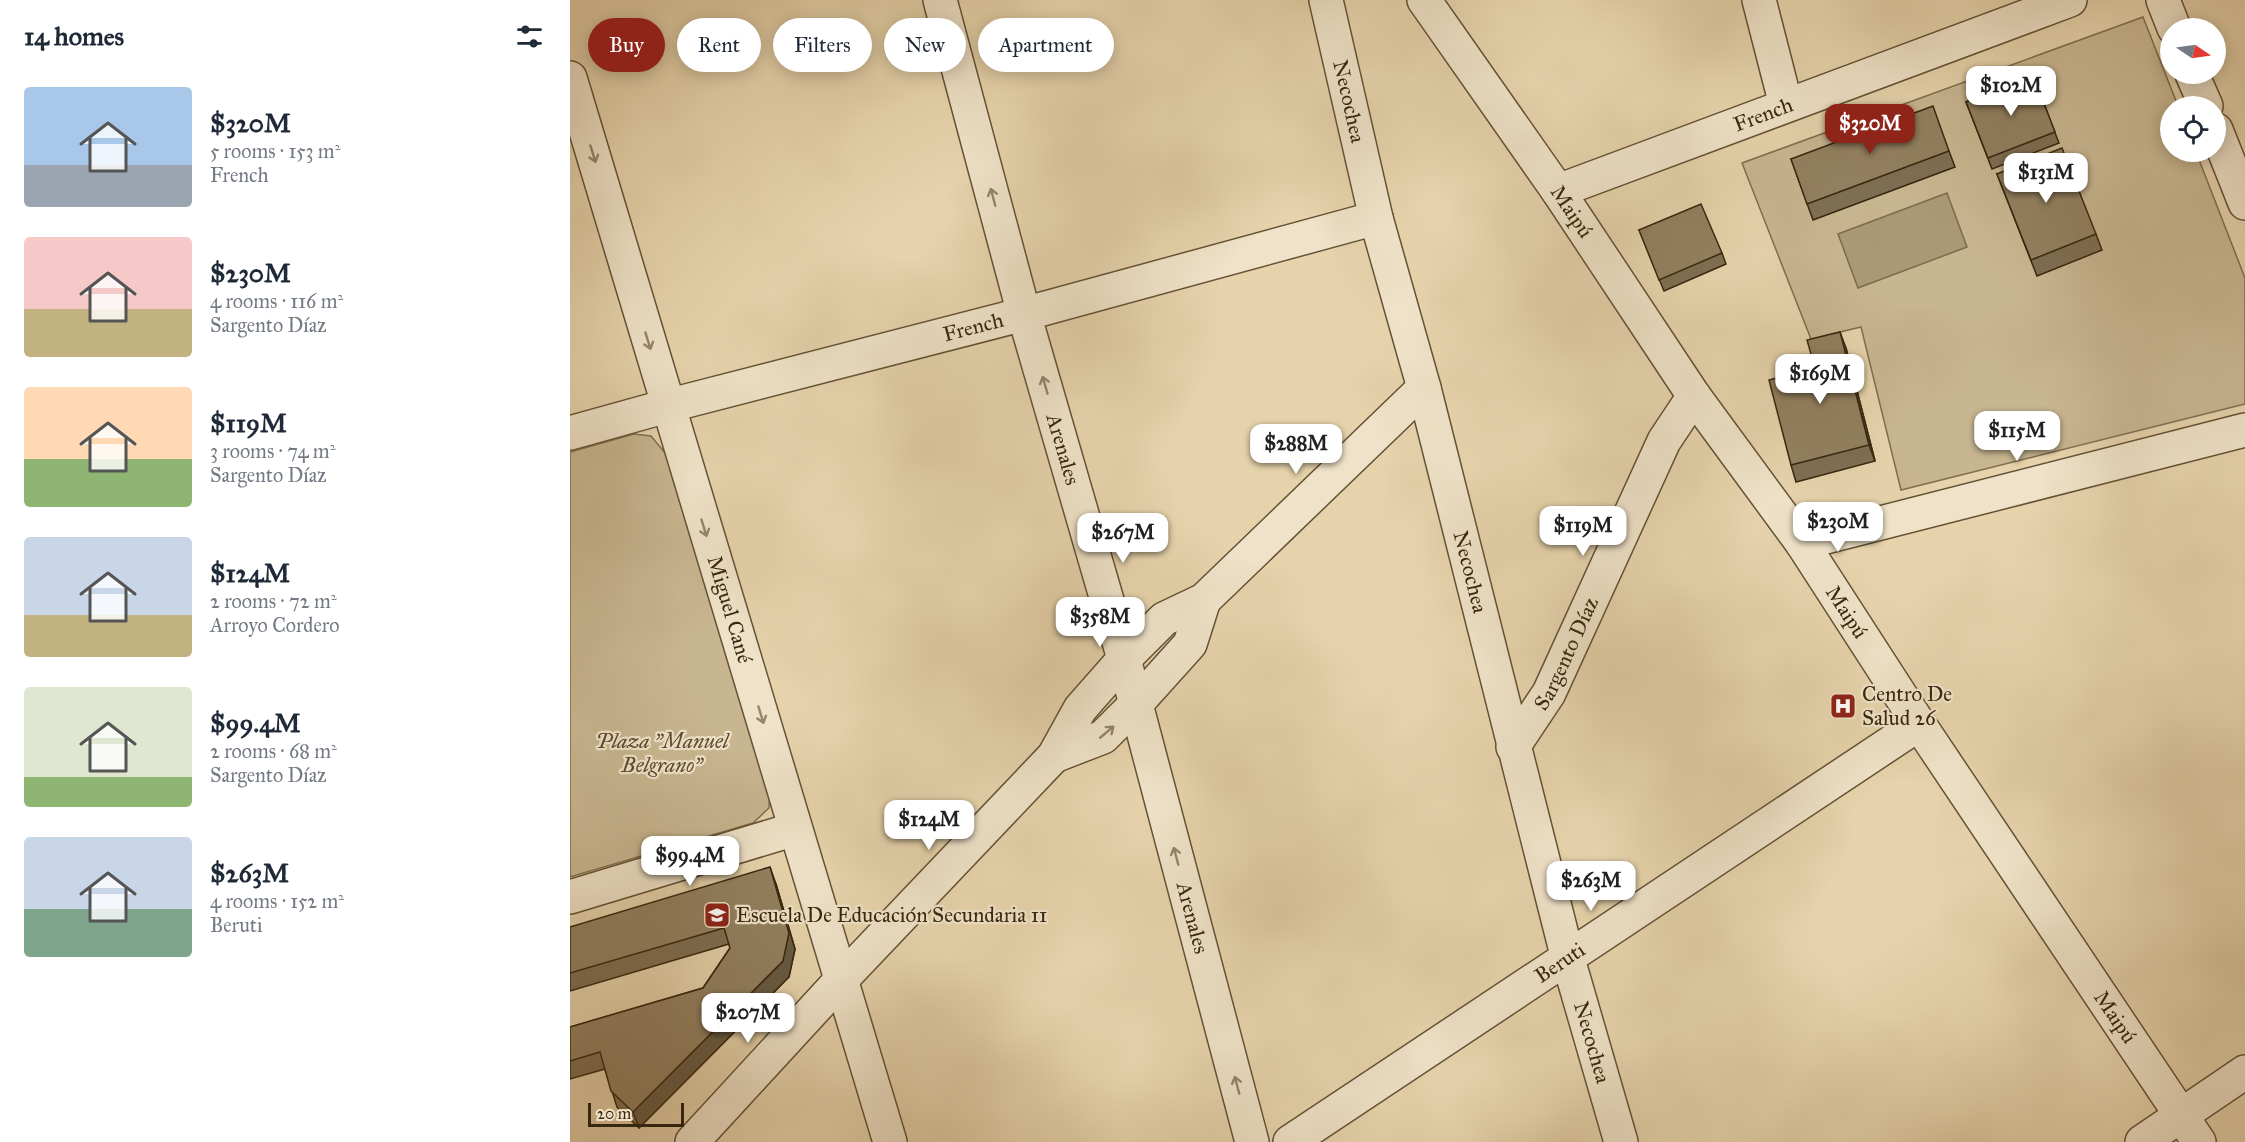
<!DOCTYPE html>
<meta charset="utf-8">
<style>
:root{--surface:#fff;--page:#f2f2f3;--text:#1f2937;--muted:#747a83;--accent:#8f2418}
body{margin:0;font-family:"IM FELL Great Primer",serif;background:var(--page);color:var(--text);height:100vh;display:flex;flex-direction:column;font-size:22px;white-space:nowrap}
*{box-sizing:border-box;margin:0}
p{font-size:20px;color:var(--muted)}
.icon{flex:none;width:33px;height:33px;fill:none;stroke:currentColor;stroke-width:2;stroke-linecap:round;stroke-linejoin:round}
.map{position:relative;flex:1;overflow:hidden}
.panel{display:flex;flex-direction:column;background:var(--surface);width:570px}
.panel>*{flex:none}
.guide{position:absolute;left:18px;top:18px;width:570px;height:54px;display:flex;gap:12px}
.needle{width:39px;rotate:103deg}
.controls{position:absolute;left:1590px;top:18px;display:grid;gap:12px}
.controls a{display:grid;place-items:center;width:66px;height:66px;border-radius:50%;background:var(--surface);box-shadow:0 3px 15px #0003;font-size:30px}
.scale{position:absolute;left:18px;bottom:15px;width:96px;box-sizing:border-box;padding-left:6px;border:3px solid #38270f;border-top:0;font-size:16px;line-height:21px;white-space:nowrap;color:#38270f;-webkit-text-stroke:4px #efe2c8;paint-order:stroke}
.price{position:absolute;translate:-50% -51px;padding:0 14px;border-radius:12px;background:#fff;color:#222;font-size:20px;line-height:39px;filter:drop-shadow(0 2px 3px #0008)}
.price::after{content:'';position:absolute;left:50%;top:36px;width:18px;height:14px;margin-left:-9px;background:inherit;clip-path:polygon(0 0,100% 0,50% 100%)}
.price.current{background:var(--accent);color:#fff}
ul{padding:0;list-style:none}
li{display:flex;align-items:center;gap:18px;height:150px;padding:0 24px}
li span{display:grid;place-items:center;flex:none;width:168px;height:120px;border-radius:6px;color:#555}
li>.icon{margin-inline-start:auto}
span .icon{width:72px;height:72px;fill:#fffc;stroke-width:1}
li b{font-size:26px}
h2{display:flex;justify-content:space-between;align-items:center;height:72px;padding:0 24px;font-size:26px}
.pill{padding:0 21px;border-radius:27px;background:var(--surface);box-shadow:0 3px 15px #0003;font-size:21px;line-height:54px}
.pill.current{background:var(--accent);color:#fff}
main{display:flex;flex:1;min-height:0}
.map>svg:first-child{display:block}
.green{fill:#c8b690;stroke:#806e50;stroke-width:1.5}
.water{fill:#ab9976;stroke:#7d6b4d;stroke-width:1.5}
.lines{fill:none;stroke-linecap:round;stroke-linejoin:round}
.minor-casing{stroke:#645236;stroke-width:36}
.minor{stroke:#efe2c8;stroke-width:33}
.wall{fill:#7e6e53;stroke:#38270f;stroke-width:1.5}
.shaded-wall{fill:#665a43;stroke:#38270f;stroke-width:1.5}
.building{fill:#928060;stroke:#38270f;stroke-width:1.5}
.oneway{stroke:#94846c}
.labels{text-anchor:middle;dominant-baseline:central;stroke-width:4.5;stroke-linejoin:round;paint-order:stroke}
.street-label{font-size:21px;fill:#38270f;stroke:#efe2c8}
.poi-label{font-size:21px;fill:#38270f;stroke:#efe2c8;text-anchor:start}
.park-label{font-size:21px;font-style:italic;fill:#5c4b2f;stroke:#efe2c8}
</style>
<main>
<section class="panel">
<h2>14 homes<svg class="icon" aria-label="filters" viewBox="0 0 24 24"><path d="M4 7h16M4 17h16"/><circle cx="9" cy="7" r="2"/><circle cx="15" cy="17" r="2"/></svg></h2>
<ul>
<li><span style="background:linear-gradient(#a9c7e8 65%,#9aa5b1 0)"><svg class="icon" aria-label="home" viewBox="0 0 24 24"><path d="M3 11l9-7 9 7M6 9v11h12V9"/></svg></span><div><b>$320M</b><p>5 rooms · 153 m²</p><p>French</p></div></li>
<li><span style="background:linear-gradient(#f6c9c9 60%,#c2b280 0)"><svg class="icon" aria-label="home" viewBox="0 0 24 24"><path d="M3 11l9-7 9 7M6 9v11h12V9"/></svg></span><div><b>$230M</b><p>4 rooms · 116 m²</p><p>Sargento Díaz</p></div></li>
<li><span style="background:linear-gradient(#ffd9b3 60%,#8fb573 0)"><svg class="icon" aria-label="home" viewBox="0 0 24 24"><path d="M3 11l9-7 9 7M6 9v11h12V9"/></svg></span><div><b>$119M</b><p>3 rooms · 74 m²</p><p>Sargento Díaz</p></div></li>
<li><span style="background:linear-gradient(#c9d6e8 65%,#c2b280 0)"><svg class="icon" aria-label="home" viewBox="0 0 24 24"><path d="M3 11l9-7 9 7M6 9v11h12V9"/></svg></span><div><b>$124M</b><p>2 rooms · 72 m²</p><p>Arroyo Cordero</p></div></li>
<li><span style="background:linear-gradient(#dfe7d0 75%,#8fb573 0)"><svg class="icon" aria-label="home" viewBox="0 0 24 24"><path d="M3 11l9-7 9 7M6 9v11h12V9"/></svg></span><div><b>$99.4M</b><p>2 rooms · 68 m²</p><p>Sargento Díaz</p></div></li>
<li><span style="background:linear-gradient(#c9d6e8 60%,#7fa58c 0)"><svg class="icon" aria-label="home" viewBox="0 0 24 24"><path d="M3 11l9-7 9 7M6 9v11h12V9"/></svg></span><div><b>$263M</b><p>4 rooms · 152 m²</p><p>Beruti</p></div></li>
</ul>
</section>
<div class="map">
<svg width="1675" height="1142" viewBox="0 0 1675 1142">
<rect width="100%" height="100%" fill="#e6d3ab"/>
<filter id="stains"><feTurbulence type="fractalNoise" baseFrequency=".00333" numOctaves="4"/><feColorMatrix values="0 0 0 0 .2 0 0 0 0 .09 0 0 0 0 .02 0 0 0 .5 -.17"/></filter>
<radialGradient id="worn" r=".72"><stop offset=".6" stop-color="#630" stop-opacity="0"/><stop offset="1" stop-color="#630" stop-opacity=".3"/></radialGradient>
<g class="green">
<polygon points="1573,17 1608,106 1600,106 1600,152 1626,152 1675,278 1675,404 1331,490 1291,327 1241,339 1172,163"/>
<polygon points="64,434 81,436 96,454 200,787 199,808 183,823 0,877 0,452"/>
</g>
<polygon class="water" points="1377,193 1397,247 1288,288 1268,234"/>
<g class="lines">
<defs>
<g id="minor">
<path id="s1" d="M370,0L454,314L554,659L682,1142"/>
<path id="s2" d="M756,0L806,218L854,388L998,959L1051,1142"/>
<path id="s3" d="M854,0L988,191L1124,396L1232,543L1349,724L1629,1142"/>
<polyline points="1189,0 1216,105"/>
<polyline points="1593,0 1604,28"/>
<polyline points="1622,74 1636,106"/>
<path id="s4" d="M0,78L320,1142"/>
<polyline points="1646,130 1675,203"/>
<path id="s5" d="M988,191L1500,0"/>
<path id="s6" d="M0,433L97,406L454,314L806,218"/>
<polyline points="1232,543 1675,430"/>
<path id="s7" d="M943,747L979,693L1094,441L1124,396"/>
<polyline points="484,756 533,737 566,704 620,644 634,600"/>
<polyline points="0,897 225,829"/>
<polyline points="122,1142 271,980 484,756 510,709 554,659 594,619 634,600 854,388"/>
<path id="s8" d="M720,1142L1349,724"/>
<polyline points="1572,1142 1675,1072"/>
</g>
</defs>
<use href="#minor" class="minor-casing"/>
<use href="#minor" class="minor"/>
</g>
<g class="wall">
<polygon points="1463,75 1489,143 1422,169 1396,102"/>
<polygon points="1379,151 1385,167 1243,220 1221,159"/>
<polygon points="1427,174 1526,234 1532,250 1467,276"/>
<polygon points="1069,230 1152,253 1156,264 1094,291"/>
<polygon points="1276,348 1305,461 1226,482 1221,465 1245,368"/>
<polygon points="206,884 225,949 219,977 69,1128 47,1107 35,1069 0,1079 0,1027 133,988 160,948 159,944 0,991 0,927"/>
</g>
<g class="shaded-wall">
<polygon points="1270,332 1276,348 1305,461 1299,445"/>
<polygon points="200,867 206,884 225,949 219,977 69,1128 63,1112 213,961"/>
</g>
<g class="building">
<polygon points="1463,75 1485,132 1418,158 1396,102"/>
<polygon points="1363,106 1379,151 1237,204 1221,159"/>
<polygon points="1492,148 1526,234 1461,260 1427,174"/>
<polygon points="1131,204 1152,253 1089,280 1069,230"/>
<polygon points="1270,332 1299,445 1221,465 1199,380 1245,368 1237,340"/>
<polygon points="200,867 219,933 213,961 63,1112 41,1091 30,1052 0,1061 0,1027 133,988 160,948 154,928 0,973 0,927"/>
</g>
<defs><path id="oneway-shaft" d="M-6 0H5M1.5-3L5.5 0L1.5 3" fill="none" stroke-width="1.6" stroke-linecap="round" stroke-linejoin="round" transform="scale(1.5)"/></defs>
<g class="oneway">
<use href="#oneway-shaft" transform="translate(23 154) rotate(73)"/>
<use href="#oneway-shaft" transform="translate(423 197) rotate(-105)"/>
<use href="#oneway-shaft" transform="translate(78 341) rotate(73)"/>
<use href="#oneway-shaft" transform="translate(475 385) rotate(-106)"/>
<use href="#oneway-shaft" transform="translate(134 528) rotate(73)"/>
<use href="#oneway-shaft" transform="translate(191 715) rotate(73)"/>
<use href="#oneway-shaft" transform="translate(537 732) rotate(-40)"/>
<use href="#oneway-shaft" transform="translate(606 856) rotate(-105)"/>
<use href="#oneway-shaft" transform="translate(667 1085) rotate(-105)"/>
</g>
<defs>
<symbol id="hospital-square" viewBox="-11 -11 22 22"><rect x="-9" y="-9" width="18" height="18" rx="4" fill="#8f2418" stroke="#efe2c8"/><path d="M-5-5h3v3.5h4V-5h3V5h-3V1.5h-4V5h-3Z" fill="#fff"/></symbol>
<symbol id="school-square" viewBox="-11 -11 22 22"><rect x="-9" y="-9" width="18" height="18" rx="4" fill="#8f2418" stroke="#efe2c8"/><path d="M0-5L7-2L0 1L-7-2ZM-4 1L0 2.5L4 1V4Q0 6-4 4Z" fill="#fff"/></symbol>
</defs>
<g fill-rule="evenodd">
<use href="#hospital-square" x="1258" y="691" width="30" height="30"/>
<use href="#school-square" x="132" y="900" width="30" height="30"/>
</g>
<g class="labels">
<g class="street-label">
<text stroke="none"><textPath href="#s2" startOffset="104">Necochea</textPath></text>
<text stroke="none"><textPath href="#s5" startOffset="219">French</textPath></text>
<text stroke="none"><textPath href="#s3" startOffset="258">Maipú</textPath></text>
<text stroke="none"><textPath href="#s6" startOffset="417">French</textPath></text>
<text stroke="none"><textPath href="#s1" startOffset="466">Arenales</textPath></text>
<text stroke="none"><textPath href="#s2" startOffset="590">Necochea</textPath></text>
<text stroke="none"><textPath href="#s4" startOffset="555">Miguel Cané</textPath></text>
<text stroke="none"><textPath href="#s3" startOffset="744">Maipú</textPath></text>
<text stroke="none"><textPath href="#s7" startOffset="108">Sargento Díaz</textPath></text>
<text stroke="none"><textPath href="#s1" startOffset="952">Arenales</textPath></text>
<text stroke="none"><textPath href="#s8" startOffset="324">Beruti</textPath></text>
<text stroke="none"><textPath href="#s3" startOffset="1230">Maipú</textPath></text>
<text stroke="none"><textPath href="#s2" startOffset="1076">Necochea</textPath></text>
</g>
<g class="poi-label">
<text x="1292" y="694">Centro De<tspan x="1292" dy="24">Salud 26</tspan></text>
<text x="166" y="915">Escuela De Educación Secundaria 11</text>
</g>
<g class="park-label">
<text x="92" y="741">Plaza "Manuel<tspan x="92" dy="24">Belgrano"</tspan></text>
</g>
</g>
<rect width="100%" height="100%" filter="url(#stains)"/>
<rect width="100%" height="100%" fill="url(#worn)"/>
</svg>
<div class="controls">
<a><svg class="needle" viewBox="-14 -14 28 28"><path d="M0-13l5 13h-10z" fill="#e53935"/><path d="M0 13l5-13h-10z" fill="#747a83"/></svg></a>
<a><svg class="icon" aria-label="locate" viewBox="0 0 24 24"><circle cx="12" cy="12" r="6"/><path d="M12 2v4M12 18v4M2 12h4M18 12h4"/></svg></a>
</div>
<div class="scale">20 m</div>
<b class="price" style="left:1441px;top:117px">$102M</b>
<b class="price current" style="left:1300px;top:155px">$320M</b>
<b class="price" style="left:1476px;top:204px">$131M</b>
<b class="price" style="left:1250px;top:405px">$169M</b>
<b class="price" style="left:1447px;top:462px">$115M</b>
<b class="price" style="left:726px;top:475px">$288M</b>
<b class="price" style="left:1268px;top:553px">$230M</b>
<b class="price" style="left:1013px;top:557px">$119M</b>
<b class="price" style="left:553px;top:564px">$267M</b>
<b class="price" style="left:530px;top:648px">$358M</b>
<b class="price" style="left:359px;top:851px">$124M</b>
<b class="price" style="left:120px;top:887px">$99.4M</b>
<b class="price" style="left:1021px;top:912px">$263M</b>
<b class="price" style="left:178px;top:1044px">$207M</b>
<div class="guide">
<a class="pill current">Buy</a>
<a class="pill">Rent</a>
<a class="pill">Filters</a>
<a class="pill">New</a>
<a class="pill">Apartment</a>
</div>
</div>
</main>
